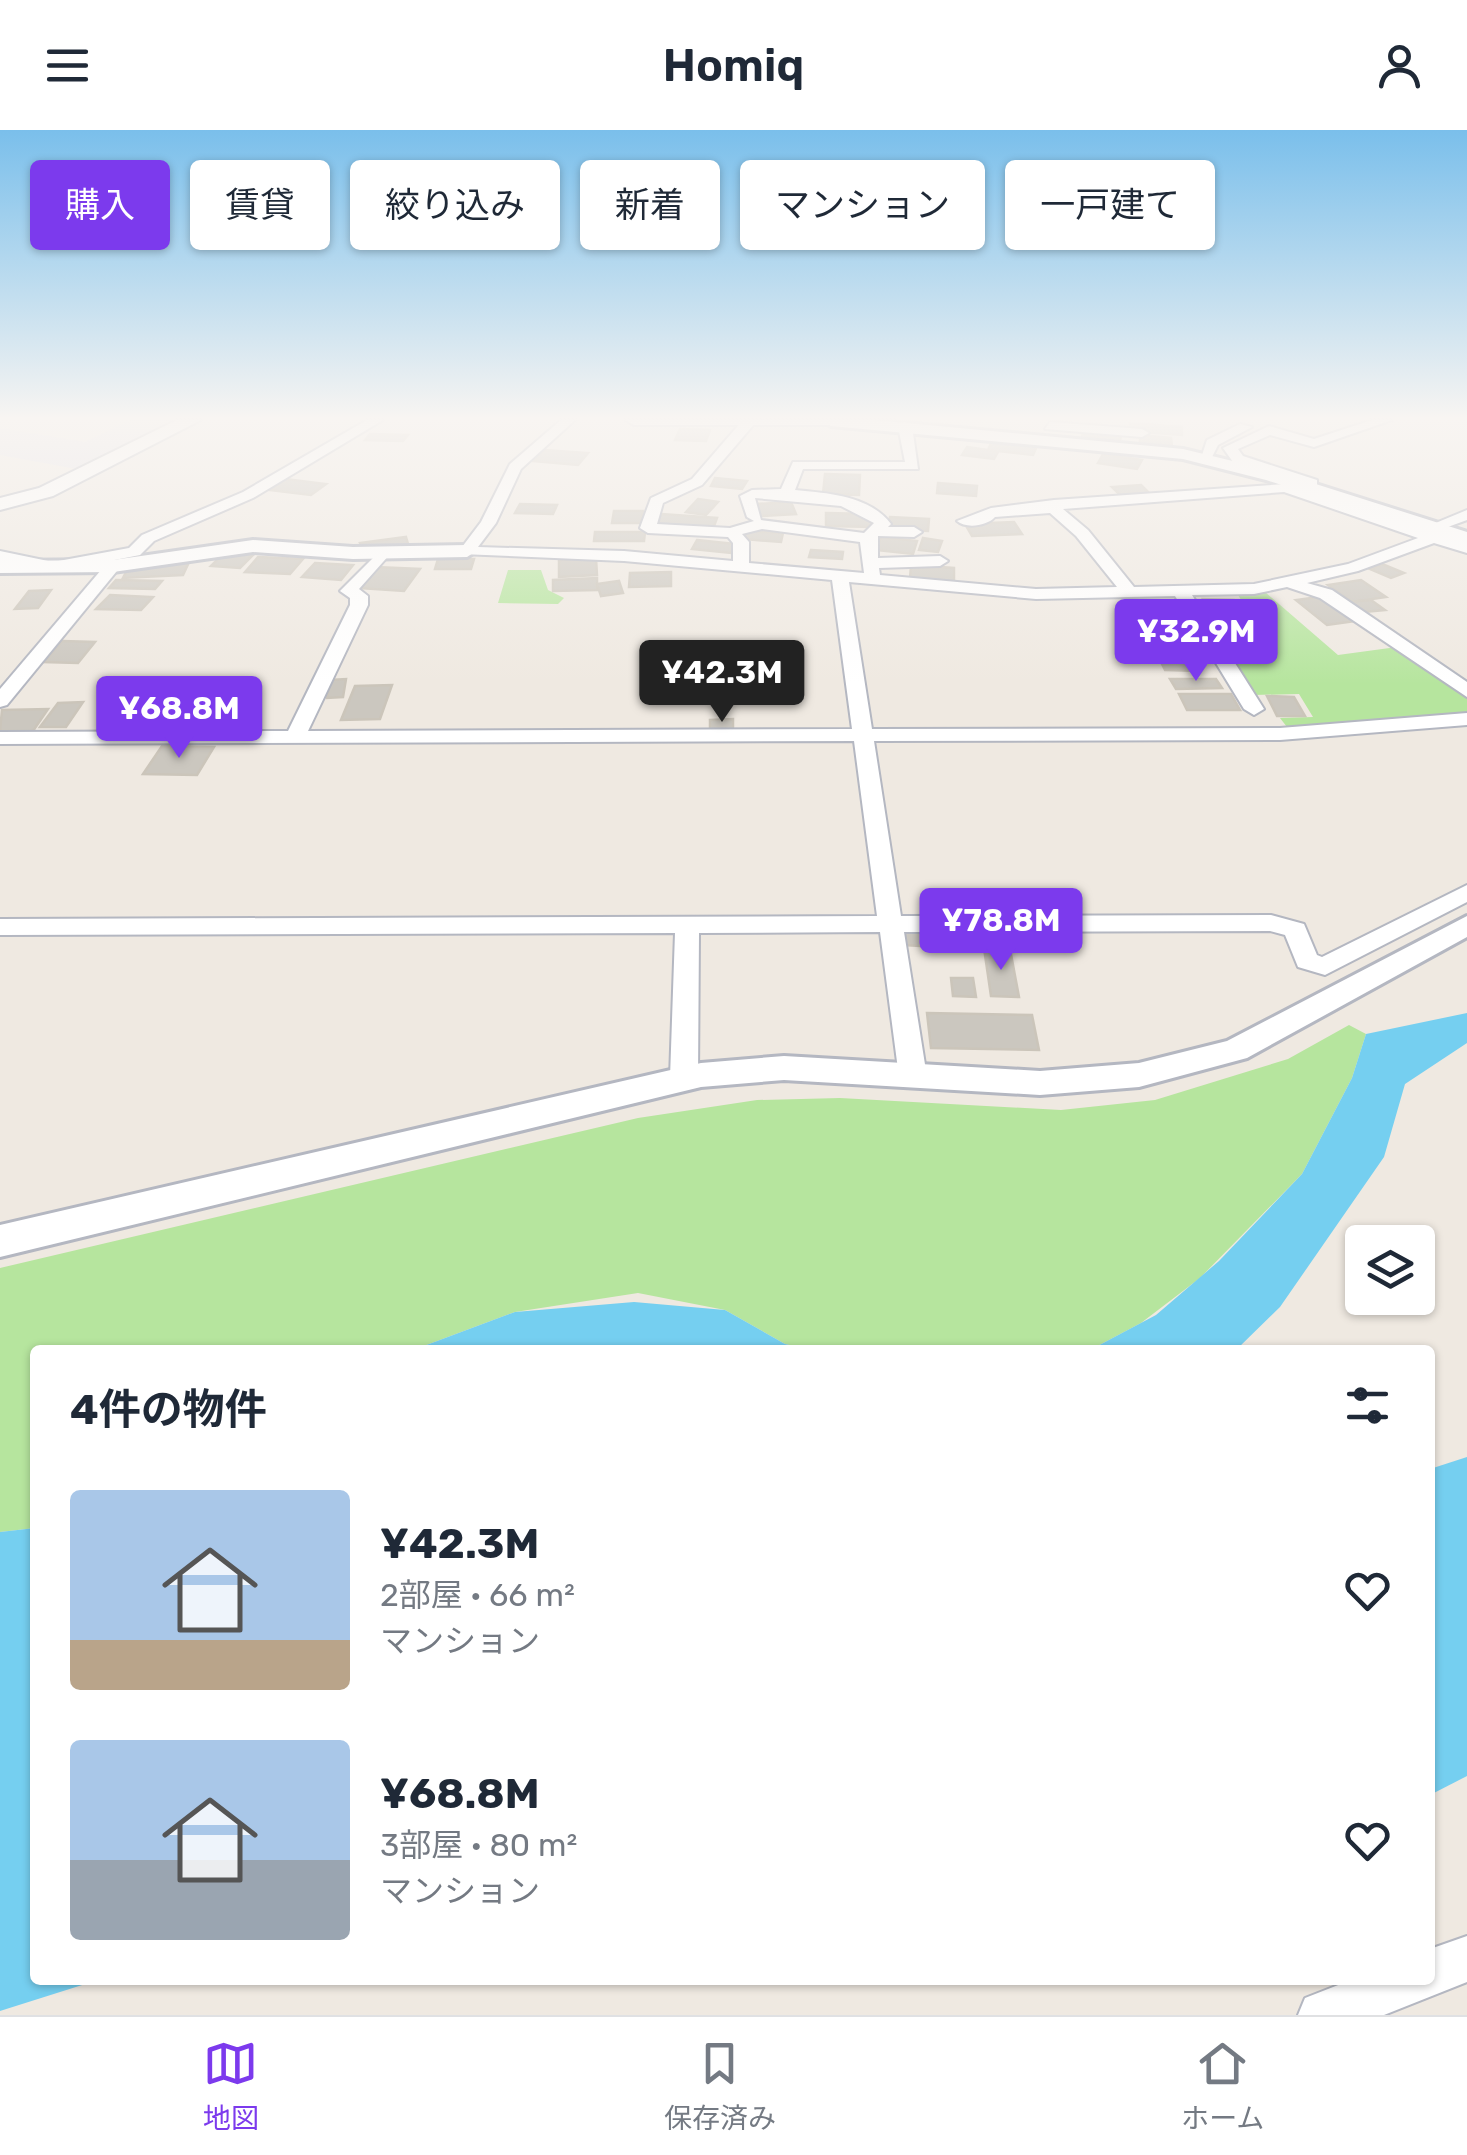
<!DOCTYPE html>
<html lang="ja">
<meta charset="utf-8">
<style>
:root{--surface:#fff;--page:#f2f2f3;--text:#1f2937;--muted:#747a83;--line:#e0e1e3;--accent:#7c3aed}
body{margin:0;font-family:Rubik,"Noto Sans JP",sans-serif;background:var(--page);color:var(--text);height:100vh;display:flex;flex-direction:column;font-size:38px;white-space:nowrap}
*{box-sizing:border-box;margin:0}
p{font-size:32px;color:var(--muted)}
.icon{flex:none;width:55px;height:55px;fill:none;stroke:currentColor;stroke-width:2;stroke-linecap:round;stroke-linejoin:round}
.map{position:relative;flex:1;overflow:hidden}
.details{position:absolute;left:30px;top:1215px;width:1405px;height:640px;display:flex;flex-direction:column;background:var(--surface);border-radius:10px;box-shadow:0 2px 8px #0004}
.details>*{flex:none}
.guide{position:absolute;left:30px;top:30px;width:1408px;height:90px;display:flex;gap:20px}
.tools{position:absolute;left:1345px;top:1095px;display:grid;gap:20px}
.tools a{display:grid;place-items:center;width:90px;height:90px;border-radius:10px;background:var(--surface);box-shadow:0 2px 8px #0004;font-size:50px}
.price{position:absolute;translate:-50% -85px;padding:0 22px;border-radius:10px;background:var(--accent);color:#fff;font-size:32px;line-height:65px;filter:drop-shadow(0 2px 5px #0008)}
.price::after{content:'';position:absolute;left:50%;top:60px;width:30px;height:22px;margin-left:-15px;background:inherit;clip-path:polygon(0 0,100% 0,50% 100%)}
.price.on{background:#222;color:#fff}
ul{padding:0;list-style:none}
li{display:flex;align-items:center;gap:30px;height:250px;padding:0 40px}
li span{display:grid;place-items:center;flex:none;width:280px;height:200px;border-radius:10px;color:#555}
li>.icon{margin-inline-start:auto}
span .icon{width:120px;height:120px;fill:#fffc;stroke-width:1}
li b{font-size:42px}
h2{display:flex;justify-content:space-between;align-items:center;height:120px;padding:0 40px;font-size:42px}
.chip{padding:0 35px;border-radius:10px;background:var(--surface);box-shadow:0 2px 8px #0004;font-size:35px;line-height:90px}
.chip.on{background:var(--accent);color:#fff}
header{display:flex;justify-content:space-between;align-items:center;height:130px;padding:0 40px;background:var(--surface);font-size:45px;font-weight:600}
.tabs{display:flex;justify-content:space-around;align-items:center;height:140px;border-top:2px solid var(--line);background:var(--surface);font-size:28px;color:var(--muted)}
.tabs a{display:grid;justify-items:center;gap:5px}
.tabs .on{color:var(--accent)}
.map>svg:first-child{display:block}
.industrial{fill:#e3e1e8}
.green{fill:#b6e59e}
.water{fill:#75cff0}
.building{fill:#cbc7bf;stroke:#cbc5ba;stroke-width:2.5}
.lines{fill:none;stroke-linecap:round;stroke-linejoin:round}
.minor-casing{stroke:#b4b7c1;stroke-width:4}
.tertiary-casing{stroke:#b4b7c1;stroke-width:6}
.secondary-casing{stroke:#b4b7c1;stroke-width:4}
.minor{fill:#fff;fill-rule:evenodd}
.tertiary{fill:#fff;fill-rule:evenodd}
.secondary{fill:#fff;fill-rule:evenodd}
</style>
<header><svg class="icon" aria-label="menu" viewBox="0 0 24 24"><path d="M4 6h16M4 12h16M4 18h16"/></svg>Homiq<svg class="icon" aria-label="person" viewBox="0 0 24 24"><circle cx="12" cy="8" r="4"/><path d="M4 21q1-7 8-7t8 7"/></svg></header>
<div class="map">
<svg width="1467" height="1885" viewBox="0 0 1467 1885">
<rect width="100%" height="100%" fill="#efe9e1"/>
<polygon class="industrial" points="131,290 185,290 82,340 0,325 0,298 85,312"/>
<g class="green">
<polygon points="508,440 541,440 548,460 564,468 558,474 498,473"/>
<polygon points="1265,462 1338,525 1397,517 1467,565 1467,585 1287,597 1280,588 1313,587 1299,564 1253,565 1223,516 1270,515 1238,465"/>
<polygon points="1349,895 1366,904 1352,948 1302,1044 1200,1148 1141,1193 1090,1220 812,1220 785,1214 725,1180 638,1163 515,1182 413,1220 35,1220 35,1398 0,1402 0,1138 638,988 757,970 840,968 1061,980 1155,970 1288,929"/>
</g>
<g class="water">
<polygon points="1467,883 1467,913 1405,954 1384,1027 1280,1177 1236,1220 1090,1220 1156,1185 1219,1131 1302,1044 1352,948 1366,904"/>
<polygon points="634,1172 725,1180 785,1214 811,1220 413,1220 515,1182"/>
<polygon points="1467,1327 1467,1646 1430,1665 1430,1339"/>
<polygon points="35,1398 35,1850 98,1850 0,1881 0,1402"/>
</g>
<g class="building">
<polygon points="1130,293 1182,297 1182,305 1130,301"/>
<polygon points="680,299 710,300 706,311 675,310"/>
<polygon points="1083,301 1121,304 1120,312 1082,308"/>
<polygon points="370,304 408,305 403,311 365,310"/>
<polygon points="1140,305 1171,308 1172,317 1140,314"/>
<polygon points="992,311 1037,316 1033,325 988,320"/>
<polygon points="967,317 988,320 998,322 994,329 962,325"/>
<polygon points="544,320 588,323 578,335 533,331"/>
<polygon points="1103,324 1142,330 1137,339 1098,333"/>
<polygon points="825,344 860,345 859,365 823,364"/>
<polygon points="715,348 747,351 742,359 711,356"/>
<polygon points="285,349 326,354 311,365 269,360"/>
<polygon points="938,353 977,356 976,366 937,363"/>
<polygon points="1141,355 1150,364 1121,366 1112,357"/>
<polygon points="698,369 718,372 706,385 686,382"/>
<polygon points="791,372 796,384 760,386 756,374"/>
<polygon points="520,374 557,375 553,384 515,383"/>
<polygon points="614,381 643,381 641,393 612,393"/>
<polygon points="826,383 872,384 873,397 826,396"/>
<polygon points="661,384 717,388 713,399 656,395"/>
<polygon points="890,387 929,389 928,401 888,399"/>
<polygon points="1014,392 1022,404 972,406 965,394"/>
<polygon points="746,401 783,403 781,412 743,409"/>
<polygon points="595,402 645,402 644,411 594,411"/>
<polygon points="406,407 408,414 363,420 360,413"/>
<polygon points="881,407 917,411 913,424 876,420"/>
<polygon points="923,408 942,411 938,422 919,420"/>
<polygon points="697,410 736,414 731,423 692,419"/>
<polygon points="811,420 843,422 842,429 809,427"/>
<polygon points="225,422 254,424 240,438 211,436"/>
<polygon points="258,427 303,429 290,444 245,442"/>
<polygon points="596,428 597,445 559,447 559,430"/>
<polygon points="438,429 474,429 471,439 435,439"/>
<polygon points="190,430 183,445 123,448 131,433"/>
<polygon points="315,433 353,435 341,450 302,447"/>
<polygon points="1382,434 1404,443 1391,448 1370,439"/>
<polygon points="911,435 954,438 954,451 910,449"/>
<polygon points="375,437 420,439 404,461 358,458"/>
<polygon points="671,442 671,456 629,457 630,443"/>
<polygon points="597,448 597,460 553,461 553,450"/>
<polygon points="116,450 162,451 155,459 109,458"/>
<polygon points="1361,450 1386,467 1352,472 1328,455"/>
<polygon points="619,451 623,463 601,466 597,454"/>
<polygon points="51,460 38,478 15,479 29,461"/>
<polygon points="110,465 153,467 141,480 96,479"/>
<polygon points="1325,466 1356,491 1327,495 1296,470"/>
<polygon points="1203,469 1234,470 1242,483 1210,482"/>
<polygon points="1371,470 1385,480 1364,482 1350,472"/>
<polygon points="1162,471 1170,483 1137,483 1130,472"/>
<polygon points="1137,486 1171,486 1177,498 1143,498"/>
<polygon points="1146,500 1170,500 1175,512 1151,511"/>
<polygon points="62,511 95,512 78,533 44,532"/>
<polygon points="1155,515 1197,516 1204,531 1161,530"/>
<polygon points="1161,532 1195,532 1199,541 1165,540"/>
<polygon points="346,549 343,567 327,568 330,550"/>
<polygon points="736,549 738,570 707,571 706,550"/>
<polygon points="1170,549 1216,549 1222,558 1176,559"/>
<polygon points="392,555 380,589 341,590 355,556"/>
<polygon points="1179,564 1231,564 1240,580 1187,580"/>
<polygon points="1267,566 1294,567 1305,586 1277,586"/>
<polygon points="83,572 66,597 40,597 58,573"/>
<polygon points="48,579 33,601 0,601 2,580"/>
<polygon points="733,589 733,600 710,600 710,590"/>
<polygon points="162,616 214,617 197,645 143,644"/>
<polygon points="904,802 937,804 937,817 904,815"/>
<polygon points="984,818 1010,819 1019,867 991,866"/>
<polygon points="951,848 973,848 976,867 953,866"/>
<polygon points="927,883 1032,885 1039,920 931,918"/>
</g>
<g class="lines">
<defs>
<g id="minor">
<polygon points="367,290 383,290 253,368 154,411 140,425 53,442 0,431 0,421 53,432 129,418 142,405 243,362"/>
<path d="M561,290H575L521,339L496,393L478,417L624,421L733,431V413L728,407L648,403L640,398L651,368L692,349L743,290L755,293L702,355L663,373L657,394L730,398L754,391L747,387L740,366L752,360L781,359L793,332H905L898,296L905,292L912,296L918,339H803L795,360C828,363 870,366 891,394L888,397H914L922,402L914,407L878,406V428L940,426L948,431L940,436L879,438L880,445L1036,459L1117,457L1076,406L1050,383L995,387C987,396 966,399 957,391L991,378L1054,370L1285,354L1467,413V423L1434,413L1358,441L1307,453L1332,460L1467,552V567L1320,468L1287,457L1254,464L1192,465L1264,579L1254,585L1244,579L1175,466L1036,469L849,452L872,599L1280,598L1467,583V595L1280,610L874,611L901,786L1271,785L1304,794L1317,825L1322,827L1467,755V772L1325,845L1298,837L1285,805L1270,801L904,802L927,947L913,957L899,947L880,802L699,803L698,948L684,958L670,948L675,803L0,805V789L877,786L854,611L0,614V602L288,601L350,475V468L340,461L383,418L391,423L359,459L368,466V475L308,601L852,599L832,450L624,431L461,424L459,421L481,392L510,334ZM1284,362L1418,408L1348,434L1254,454L1134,457L1088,400L1063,379ZM755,368L841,376L874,393L864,403L761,390ZM762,399L860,412L864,443L749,433V412L742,404Z"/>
<polygon points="1372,290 1392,290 1314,317 1270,305 1238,319 1243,326 1317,350 1317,356 1312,357 1233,332 1223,318 1269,296 1314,309"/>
<polygon points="1050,292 1142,299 1149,303 1142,307 1045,299"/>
<polygon points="1240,294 1252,297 1218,315 1210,331 1200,331 1207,310"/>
<polygon points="1467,380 1467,390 1434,402 1426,397"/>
<polygon points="107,433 121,436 7,575 0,577 0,559"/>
<polygon points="1467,1806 1467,1852 1384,1885 1298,1885 1305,1868 1351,1850 1430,1850 1430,1819"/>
</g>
<g id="tertiary">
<polygon points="824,290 874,290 1183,319 1278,342 1467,402 1467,414 1266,350 1183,329 831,296"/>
<polygon points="253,410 353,417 467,415 476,421 467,427 353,429 253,422 113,442 0,443 0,431 113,430"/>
<polygon points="1467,786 1467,807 1247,928 1139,957 1040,965 784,950 701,957 0,1127 0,1095 701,933 784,926 1040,941 1139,933 1227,911"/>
</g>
<g id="secondary">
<polygon points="177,290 201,290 53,366 0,380 0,368 39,358"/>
<polygon points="625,290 841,290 832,295 634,295"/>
</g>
</defs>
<use href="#minor" class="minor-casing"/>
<use href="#tertiary" class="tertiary-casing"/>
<use href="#secondary" class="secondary-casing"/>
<use href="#minor" class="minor"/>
<use href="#tertiary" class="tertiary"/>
<use href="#secondary" class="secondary"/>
</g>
<linearGradient id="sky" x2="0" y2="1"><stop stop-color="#7abfeb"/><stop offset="0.52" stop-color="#f8f5f2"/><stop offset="1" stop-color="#f8f5f2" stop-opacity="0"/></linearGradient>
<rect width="1467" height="554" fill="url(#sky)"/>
</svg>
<div class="tools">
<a><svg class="icon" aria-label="layers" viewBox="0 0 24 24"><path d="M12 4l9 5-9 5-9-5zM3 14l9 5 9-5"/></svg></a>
</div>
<b class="price" style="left:1196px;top:554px">¥32.9M</b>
<b class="price on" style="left:722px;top:595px">¥42.3M</b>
<b class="price" style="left:179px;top:631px">¥68.8M</b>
<b class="price" style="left:1001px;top:843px">¥78.8M</b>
<div class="guide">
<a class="chip on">購入</a>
<a class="chip">賃貸</a>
<a class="chip">絞り込み</a>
<a class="chip">新着</a>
<a class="chip">マンション</a>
<a class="chip">一戸建て</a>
</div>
<section class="details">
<h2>4件の物件<svg class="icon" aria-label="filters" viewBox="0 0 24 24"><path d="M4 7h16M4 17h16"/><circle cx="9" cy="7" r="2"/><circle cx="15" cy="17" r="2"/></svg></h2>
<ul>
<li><span style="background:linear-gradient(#a9c7e8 75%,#b9a48a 0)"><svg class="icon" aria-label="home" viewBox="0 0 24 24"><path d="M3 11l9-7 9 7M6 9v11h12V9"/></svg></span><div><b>¥42.3M</b><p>2部屋 · 66 m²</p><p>マンション</p></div><svg class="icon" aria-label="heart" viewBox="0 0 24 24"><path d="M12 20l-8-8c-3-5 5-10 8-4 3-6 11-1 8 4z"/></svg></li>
<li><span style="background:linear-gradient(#a9c7e8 60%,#9aa5b1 0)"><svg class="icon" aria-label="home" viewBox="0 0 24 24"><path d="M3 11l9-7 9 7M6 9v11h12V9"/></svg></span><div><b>¥68.8M</b><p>3部屋 · 80 m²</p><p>マンション</p></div><svg class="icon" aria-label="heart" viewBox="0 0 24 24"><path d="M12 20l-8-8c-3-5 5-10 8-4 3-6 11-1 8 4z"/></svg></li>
</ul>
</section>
</div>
<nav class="tabs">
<a class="on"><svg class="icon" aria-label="map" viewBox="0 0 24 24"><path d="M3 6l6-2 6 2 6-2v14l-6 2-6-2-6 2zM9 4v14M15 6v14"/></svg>地図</a>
<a><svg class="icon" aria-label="saved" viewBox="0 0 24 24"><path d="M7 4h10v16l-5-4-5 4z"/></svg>保存済み</a>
<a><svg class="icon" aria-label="home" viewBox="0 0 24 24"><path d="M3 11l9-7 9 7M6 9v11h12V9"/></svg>ホーム</a>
</nav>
